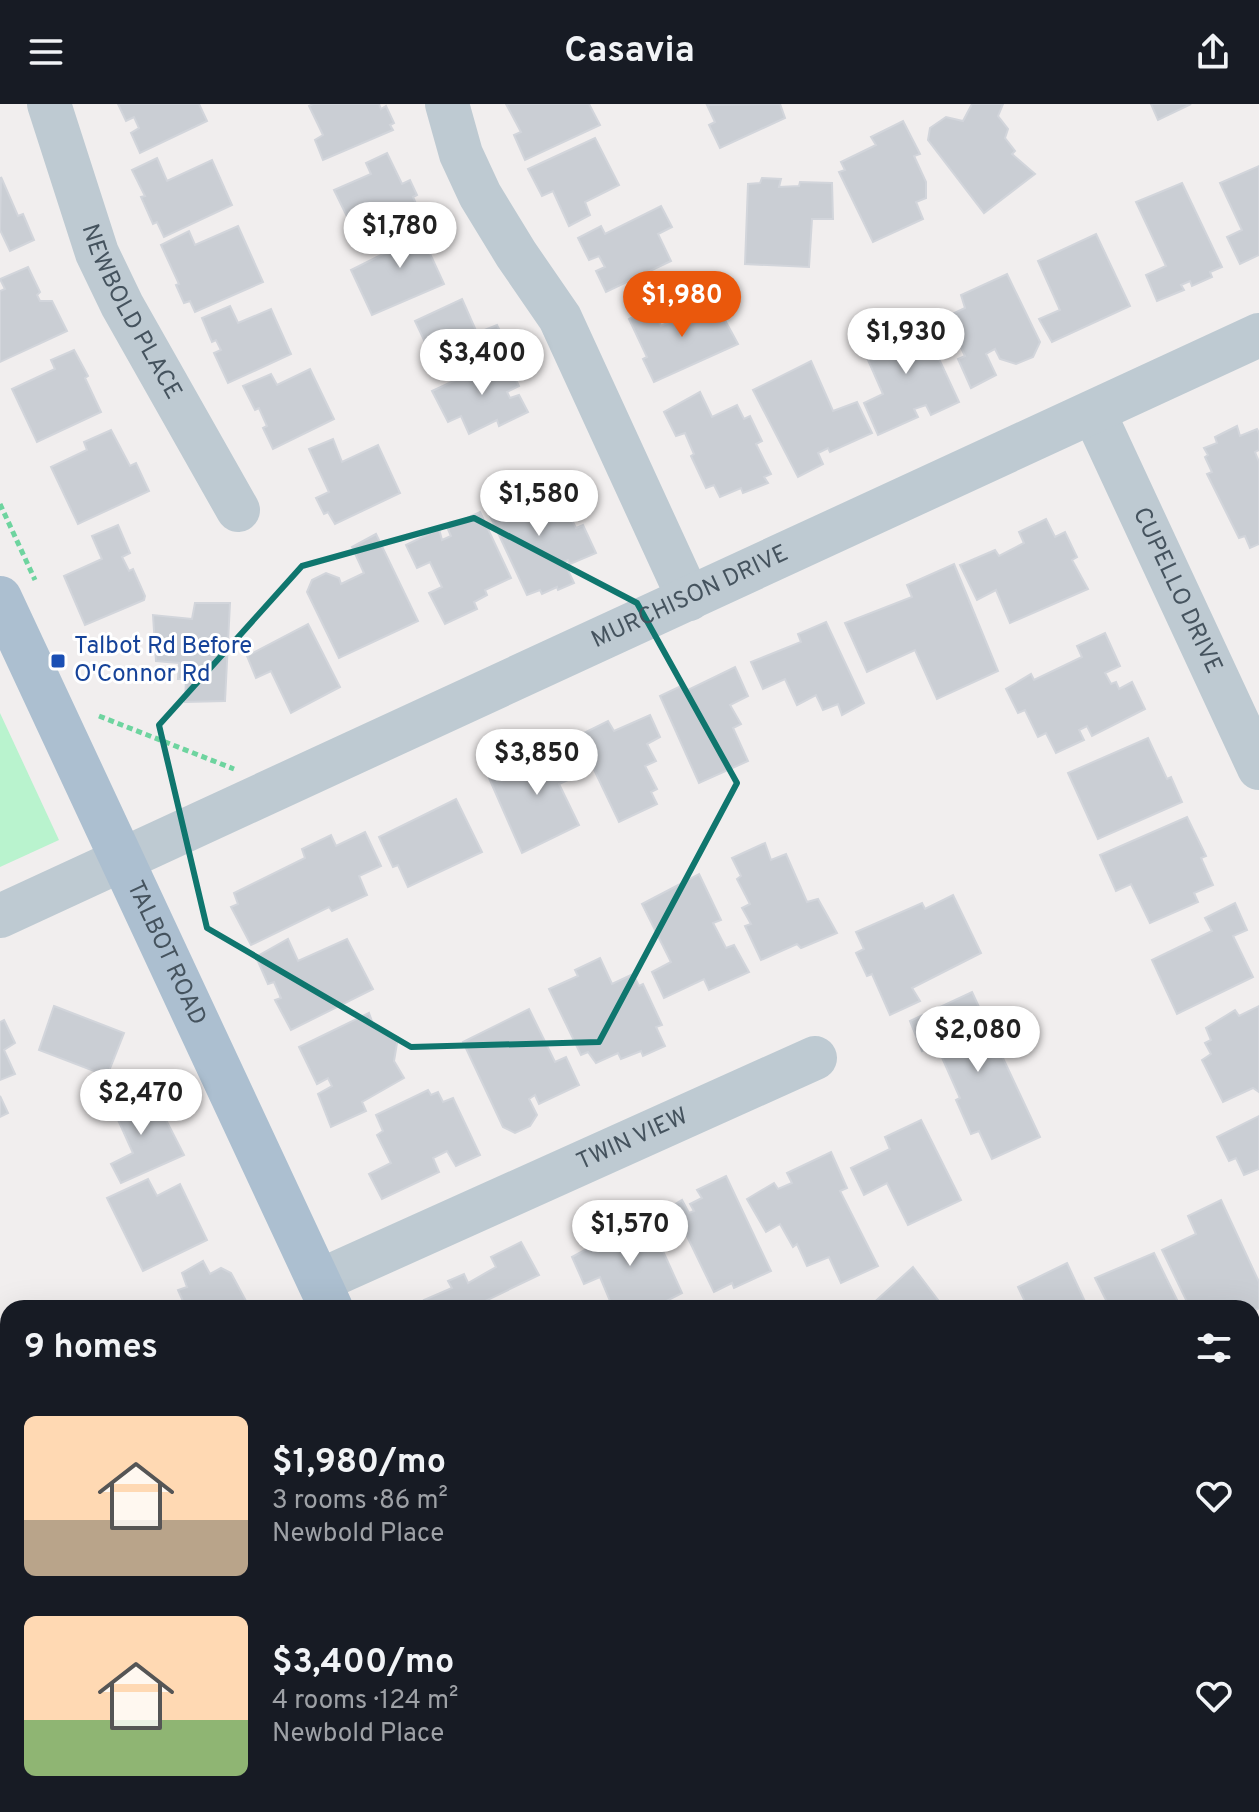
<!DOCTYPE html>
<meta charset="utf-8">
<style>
:root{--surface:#171b24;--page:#242831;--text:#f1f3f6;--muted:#9ea1a6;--accent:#ea580c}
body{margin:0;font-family:Overpass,sans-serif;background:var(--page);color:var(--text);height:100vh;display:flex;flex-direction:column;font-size:30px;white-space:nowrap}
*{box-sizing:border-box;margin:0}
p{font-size:26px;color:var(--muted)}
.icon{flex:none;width:44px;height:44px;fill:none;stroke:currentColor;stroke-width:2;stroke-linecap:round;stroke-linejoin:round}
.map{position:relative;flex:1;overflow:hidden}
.sheet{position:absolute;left:0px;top:1196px;width:1260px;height:512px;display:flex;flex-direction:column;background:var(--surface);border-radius:24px 24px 0 0;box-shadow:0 8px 32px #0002}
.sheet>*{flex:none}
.price{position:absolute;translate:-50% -68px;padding:0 18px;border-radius:28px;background:#fff;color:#222;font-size:26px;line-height:52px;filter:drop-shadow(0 2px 4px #0008)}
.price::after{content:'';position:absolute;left:50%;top:48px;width:24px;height:18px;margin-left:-12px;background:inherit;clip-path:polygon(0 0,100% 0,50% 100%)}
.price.selected{background:var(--accent);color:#fff}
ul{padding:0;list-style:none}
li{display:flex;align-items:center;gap:24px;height:200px;padding:0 24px}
li span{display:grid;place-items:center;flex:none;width:224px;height:160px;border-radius:12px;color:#555}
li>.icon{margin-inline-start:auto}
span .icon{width:96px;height:96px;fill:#fffc;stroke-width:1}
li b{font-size:34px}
h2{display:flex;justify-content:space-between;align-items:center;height:96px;padding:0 24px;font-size:34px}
header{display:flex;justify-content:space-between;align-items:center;height:104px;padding:0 24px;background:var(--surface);font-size:36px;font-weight:700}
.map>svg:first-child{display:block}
.green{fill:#b9f3ce}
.building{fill:#caced4;stroke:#d2d5db;stroke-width:2}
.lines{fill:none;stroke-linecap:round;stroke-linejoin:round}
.path{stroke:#6ed49f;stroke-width:5;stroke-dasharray:6 4;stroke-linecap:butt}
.minor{stroke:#becad2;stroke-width:44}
.major{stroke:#acbfd0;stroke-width:44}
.marked{fill:none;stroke:#0f766e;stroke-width:6;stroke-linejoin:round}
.transit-dot{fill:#1a4fb4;stroke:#fff;stroke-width:3}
.labels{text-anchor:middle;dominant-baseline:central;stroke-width:6;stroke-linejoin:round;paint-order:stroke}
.street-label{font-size:24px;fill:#45535e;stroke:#fff}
.transit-label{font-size:24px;fill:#164399;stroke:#fff;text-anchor:start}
</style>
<header><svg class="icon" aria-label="menu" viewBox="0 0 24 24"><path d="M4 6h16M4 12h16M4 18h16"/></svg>Casavia<svg class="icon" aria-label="share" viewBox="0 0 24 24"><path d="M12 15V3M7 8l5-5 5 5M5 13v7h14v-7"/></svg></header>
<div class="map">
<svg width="1259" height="1708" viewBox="0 0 1259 1708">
<rect width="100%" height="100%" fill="#f1eeee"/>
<polygon class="green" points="0,609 59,736 0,763"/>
<g class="building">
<polygon points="118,0 199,0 207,17 140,49 131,29 139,24 134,13 126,17"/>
<polygon points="313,0 379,0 381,5 386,2 394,19 390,21 393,26 323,56 315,36 323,31 309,2"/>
<polygon points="506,0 589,0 600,21 525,56 514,31 521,28"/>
<polygon points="780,0 785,14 720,44 709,21 715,18 707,1"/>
<polygon points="972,0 1003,0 998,12 1008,25 1005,34 1015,47 1012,50 1035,70 984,109 928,36 930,24 946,13 963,17"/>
<polygon points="1151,0 1191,0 1158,16"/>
<polygon points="903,17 920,50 914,52 926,78 926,94 916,98 923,115 873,138 839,68 845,66 841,58 876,41 871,33"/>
<polygon points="595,34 619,81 585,98 590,111 569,122 553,87 542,92 528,65"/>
<polygon points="387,49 402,80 410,76 417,91 413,93 418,104 414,110 359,137 334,86 371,70 366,59"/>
<polygon points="157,54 167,77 212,56 232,101 164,133 157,118 153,120 141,93 145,92 132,66"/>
<polygon points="1259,62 1259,151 1240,160 1227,133 1242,126 1220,79"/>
<polygon points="1,73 18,112 23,110 34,136 10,147 0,126"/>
<polygon points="762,74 781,75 779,83 799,82 800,78 832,79 833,115 812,115 809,163 745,160 748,80 760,79"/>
<polygon points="1182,79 1222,163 1210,168 1212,173 1192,182 1190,177 1181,181 1184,186 1157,197 1146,171 1166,162 1136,98"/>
<polygon points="661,102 672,123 658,130 671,157 606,188 596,167 605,163 599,152 589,156 578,134 601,122 605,130"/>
<polygon points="427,113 438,136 426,141 444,180 372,211 351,166 403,140 396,125"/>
<polygon points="238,122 263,178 195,208 190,197 184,199 176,181 179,180 161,141 189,127 195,141"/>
<polygon points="1096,130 1130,202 1052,238 1039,215 1060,206 1038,157"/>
<polygon points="28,163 40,188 37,191 40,197 52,197 67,227 0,258 0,187 5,185 0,175"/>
<polygon points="1007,170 1040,238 1033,253 1016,260 1000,255 995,245 986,250 996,271 971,284 958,255 965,252 946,213 965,204 961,191"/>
<polygon points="462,195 477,229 497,221 506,239 440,270 415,217"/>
<polygon points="714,196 738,240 654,278 643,255 647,253 629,215 652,203 661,222"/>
<polygon points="230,202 238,219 271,205 291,250 228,279 214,249 221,246 216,236 212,238 202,214"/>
<polygon points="919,212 959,298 931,311 926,301 914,305 918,313 878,331 864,299 883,290 861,240"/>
<polygon points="74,246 88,272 85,274 101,308 37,338 12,285 55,265 51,256"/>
<polygon points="505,253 519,282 507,288 510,294 519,291 528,308 499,322 497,316 469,330 461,312 448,318 432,287"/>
<polygon points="811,257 833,307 857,298 872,329 830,348 828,344 818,349 823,360 798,373 753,286"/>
<polygon points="310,265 334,315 273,345 263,324 267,322 259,304 255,306 243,282 271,270 277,281"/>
<polygon points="700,288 712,313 737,301 744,315 750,312 762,337 756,340 771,370 764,373 768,379 743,389 741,384 720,393 714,381 706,384 691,352 694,350 685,329 676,332 664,308"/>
<polygon points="1237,322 1240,332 1257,325 1259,329 1259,346 1255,348 1259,358 1259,440 1250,444 1245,432 1239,434 1207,370 1212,368 1205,353 1208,351 1204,344 1217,339 1215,333"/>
<polygon points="111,326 130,362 136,359 149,387 78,420 51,363 87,346 84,338"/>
<polygon points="333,335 342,358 378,341 400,389 335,420 328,408 324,410 316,394 329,388 309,345"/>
<polygon points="536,377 547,401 561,394 576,424 583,421 596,449 570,460 568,456 564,458 574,479 558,486 557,483 542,490 540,486 527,491 484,399"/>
<polygon points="480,408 511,474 485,486 487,491 474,498 477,505 445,520 429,489 442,483 430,458 417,464 406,441 439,425 442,436 451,432 447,423"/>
<polygon points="1046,415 1055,433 1065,428 1077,453 1072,456 1088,485 1010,519 996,486 977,496 960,461 995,446 999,452 1024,439 1019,428"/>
<polygon points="118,421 130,449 122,453 129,467 133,465 145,492 144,496 85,521 64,472 102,455 92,432"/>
<polygon points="376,430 418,517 339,554 307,488 312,476 326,469 339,474 341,480 364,469 352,443"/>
<polygon points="954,460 998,567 937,595 915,546 867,568 845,519 912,493 907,481"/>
<polygon points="195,499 230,499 225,597 185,598 186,575 178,575 179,559 156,557 153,511 192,515"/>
<polygon points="826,518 864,599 842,611 838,600 823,606 816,591 797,601 785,575 763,585 751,558 801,538 798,530"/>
<polygon points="308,520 340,583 291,609 271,567 256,574 247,552"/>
<polygon points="1105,529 1120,562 1105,569 1111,580 1116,578 1119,585 1132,578 1145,605 1092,632 1087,622 1079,626 1084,636 1056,649 1046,629 1038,633 1025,606 1018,609 1006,585 1031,570 1034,576 1082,553 1077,542"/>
<polygon points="735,563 748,592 730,601 741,620 733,624 748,657 699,679 660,592 683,581 686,587"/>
<polygon points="650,611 660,633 647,640 656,657 645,662 657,685 651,688 657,700 619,718 578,632 608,617 614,627"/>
<polygon points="1148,634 1167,675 1171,673 1182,698 1098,735 1068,669"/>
<polygon points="563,639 579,671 559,680 579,721 522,749 489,674 521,659 523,663 534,659 531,653"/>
<polygon points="456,695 482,748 408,783 398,761 393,763 379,733"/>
<polygon points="1187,713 1206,752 1201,754 1213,781 1194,789 1198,798 1150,819 1131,780 1116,787 1100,751"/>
<polygon points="365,728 381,762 359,772 367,791 332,807 329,803 251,841 231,803 238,800 234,789 305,754 302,745 331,731 336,742"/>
<polygon points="765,739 771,756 786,750 807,798 818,795 837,829 801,844 797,840 761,856 745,822 751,820 742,804 750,800 737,775 741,772 732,754"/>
<polygon points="699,770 721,816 713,819 726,844 734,841 749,868 709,886 704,875 664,894 652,868 671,858 642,800"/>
<polygon points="953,791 981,849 912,884 920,897 890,911 872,870 867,872 856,849 864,845 856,828 922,799 925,805"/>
<polygon points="1235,799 1247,826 1233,832 1253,873 1177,910 1152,856 1212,827 1205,814"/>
<polygon points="288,835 298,857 347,835 373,885 291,926 275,896 281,894 274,878 268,880 256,853"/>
<polygon points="600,854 612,880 633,870 639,882 643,880 662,921 656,923 665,942 643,952 641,947 621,955 618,949 596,959 588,948 581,951 549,885 578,872 575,866"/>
<polygon points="972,888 1040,1033 992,1055 979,1027 971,1030 956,996 960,994 936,940 922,947 910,917"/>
<polygon points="54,902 124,929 107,972 39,946"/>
<polygon points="1259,902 1259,988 1253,984 1223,998 1202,956 1211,950 1205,939 1211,936 1206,924 1235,906 1239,912"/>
<polygon points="529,905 555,958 566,953 579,981 539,1000 535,991 529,995 537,1011 530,1022 515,1029 503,1023 463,938"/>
<polygon points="369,909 374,923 398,933 394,957 404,974 362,998 366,1007 331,1023 318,990 332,982 328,974 317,980 299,943"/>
<polygon points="4,916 15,939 4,946 15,970 0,976 0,918"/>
<polygon points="124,984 134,1001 143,996 152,1013 162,1008 184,1051 121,1079 111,1060 133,1049 115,1009 109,1013 99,998"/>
<polygon points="428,986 431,991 438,988 443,998 453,994 480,1051 456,1062 447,1047 433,1054 439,1068 382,1095 369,1070 391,1059 377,1031 383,1027 376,1011"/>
<polygon points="0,992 8,1009 0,1013"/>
<polygon points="1259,1012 1259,1065 1244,1071 1236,1054 1229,1057 1217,1033"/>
<polygon points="921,1016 961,1096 908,1121 887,1079 864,1091 851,1064 890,1045 885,1033"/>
<polygon points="831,1048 847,1084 840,1087 878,1162 841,1179 829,1153 807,1162 797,1140 793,1143 780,1120 766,1128 747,1095 774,1079 778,1085 792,1079 787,1069"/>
<polygon points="726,1072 771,1167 734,1184 732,1179 714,1188 686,1130 667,1140 654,1113 682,1096 689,1109 694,1107 690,1100 702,1094 697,1086"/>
<polygon points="148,1075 157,1092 180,1080 207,1136 143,1167 107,1094"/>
<polygon points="1221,1096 1259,1178 1259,1204 1252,1208 1252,1204 1190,1204 1162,1146 1196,1130 1188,1112"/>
<polygon points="647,1112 682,1189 653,1204 613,1204 600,1173 584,1180 572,1153"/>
<polygon points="521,1138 539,1171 479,1200 480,1204 428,1204 424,1196 452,1184 448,1177 464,1170 468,1179 496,1163 491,1153"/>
<polygon points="1154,1149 1181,1204 1110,1204 1095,1174"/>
<polygon points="203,1157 210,1170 221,1164 231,1169 246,1197 237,1201 239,1204 186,1204 178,1186 187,1183 182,1169"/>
<polygon points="1067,1159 1088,1204 1028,1204 1018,1183"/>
<polygon points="913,1163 944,1204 868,1204"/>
<polygon points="185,1700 241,1700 242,1702 229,1708 206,1708 203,1703 189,1708"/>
<polygon points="420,1700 456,1700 460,1708 424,1708"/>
<polygon points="1203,1700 1218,1700 1222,1708 1186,1708"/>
</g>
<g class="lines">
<g class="path">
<polyline points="0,400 35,476"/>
<polyline points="99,612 234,665"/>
</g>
<g class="minor">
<path id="s1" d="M49,0L97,149L122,201L238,406"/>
<polyline points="447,0 461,50 480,91 516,150 560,214 689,495"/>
<path id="s2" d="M1094,309L1259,664"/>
<path id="s3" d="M0,812L1259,231"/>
<path id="s4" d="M319,1177L815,954"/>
<polyline points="1252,1288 1259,1285"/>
<polyline points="0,1460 8,1478"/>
<polyline points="0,1663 8,1660"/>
<polyline points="110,1700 114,1708"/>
</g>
<g class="major">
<path id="s5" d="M0,494L331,1204"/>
<polyline points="562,1700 566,1708"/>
</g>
</g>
<path class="marked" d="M474,414L637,499L737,679L599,938L411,943L207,824L159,621L302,462Z"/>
<rect class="transit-dot" x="50" y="549" width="16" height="16" rx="4"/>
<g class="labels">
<g class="street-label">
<text stroke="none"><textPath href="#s1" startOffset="224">NEWBOLD PLACE</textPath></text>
<text stroke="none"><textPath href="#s2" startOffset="196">CUPELLO DRIVE</textPath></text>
<text stroke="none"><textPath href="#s3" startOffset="760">MURCHISON DRIVE</textPath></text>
<text stroke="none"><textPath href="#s5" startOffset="392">TALBOT ROAD</textPath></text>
<text stroke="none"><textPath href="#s4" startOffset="344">TWIN VIEW</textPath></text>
</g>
<g class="transit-label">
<text x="74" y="543">Talbot Rd Before<tspan x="74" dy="28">O'Connor Rd</tspan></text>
</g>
</g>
</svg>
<b class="price" style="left:400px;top:166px">$1,780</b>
<b class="price selected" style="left:682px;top:235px">$1,980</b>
<b class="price" style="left:906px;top:272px">$1,930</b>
<b class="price" style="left:482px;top:293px">$3,400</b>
<b class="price" style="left:539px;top:434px">$1,580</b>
<b class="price" style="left:537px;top:693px">$3,850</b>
<b class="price" style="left:978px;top:970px">$2,080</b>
<b class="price" style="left:141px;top:1033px">$2,470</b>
<b class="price" style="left:630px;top:1164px">$1,570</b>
<section class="sheet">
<h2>9 homes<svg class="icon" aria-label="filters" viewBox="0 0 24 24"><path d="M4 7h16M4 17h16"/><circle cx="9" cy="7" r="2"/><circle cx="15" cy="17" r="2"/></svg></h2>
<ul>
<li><span style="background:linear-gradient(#ffd9b3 65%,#b9a48a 0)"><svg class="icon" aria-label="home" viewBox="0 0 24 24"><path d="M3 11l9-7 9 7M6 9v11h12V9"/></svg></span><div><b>$1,980/mo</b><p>3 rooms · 86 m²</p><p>Newbold Place</p></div><svg class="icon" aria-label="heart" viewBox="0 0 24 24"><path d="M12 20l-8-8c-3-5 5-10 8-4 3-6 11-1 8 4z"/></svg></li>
<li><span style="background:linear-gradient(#ffd9b3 65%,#8fb573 0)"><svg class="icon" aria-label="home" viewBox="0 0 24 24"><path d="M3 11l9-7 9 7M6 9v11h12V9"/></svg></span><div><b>$3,400/mo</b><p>4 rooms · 124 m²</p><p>Newbold Place</p></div><svg class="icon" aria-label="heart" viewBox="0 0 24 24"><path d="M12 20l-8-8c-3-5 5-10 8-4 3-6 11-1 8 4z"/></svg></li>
</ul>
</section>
</div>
